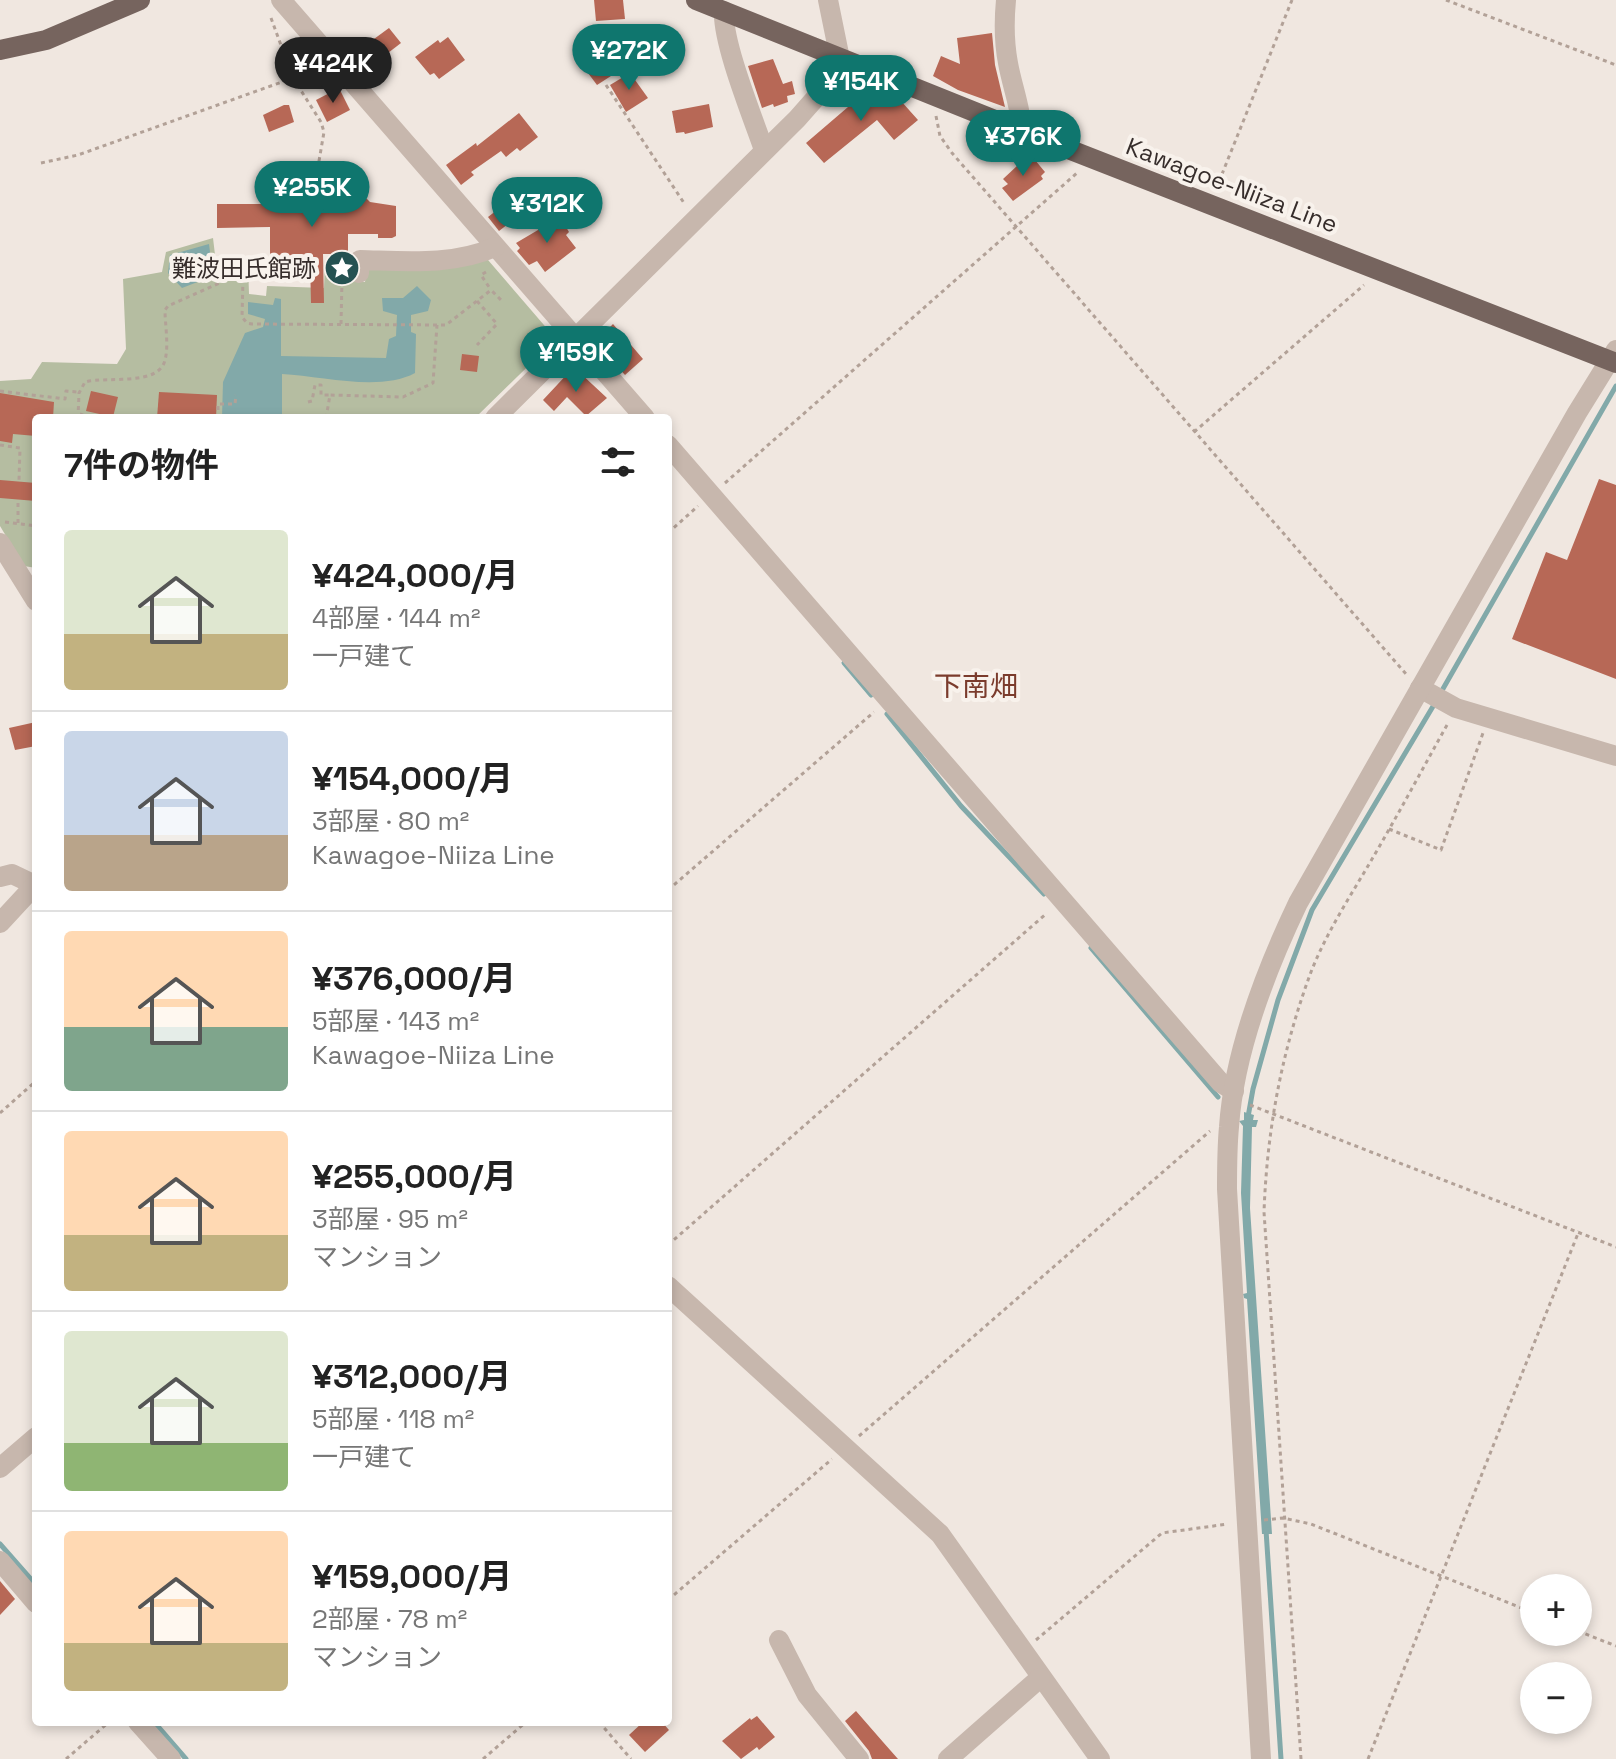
<!DOCTYPE html>
<html lang="ja">
<meta charset="utf-8">
<style>
:root{--surface:#fff;--page:#f6f6f6;--text:#222;--muted:#767676;--line:#e0e0e0;--accent:#0f766e}
body{margin:0;font-family:"Space Grotesk","Noto Sans JP",sans-serif;background:var(--page);color:var(--text);height:100vh;display:flex;flex-direction:column;font-size:30px;white-space:nowrap}
*{box-sizing:border-box;margin:0}
p{font-size:26px;color:var(--muted)}
.icon{flex:none;width:44px;height:44px;fill:none;stroke:currentColor;stroke-width:2;stroke-linecap:round;stroke-linejoin:round}
.map{position:relative;flex:1;overflow:hidden}
.sheet{position:absolute;left:32px;top:414px;width:640px;height:1312px;display:flex;flex-direction:column;background:var(--surface);border-radius:8px;box-shadow:0 4px 12px #0003}
.sheet>*{flex:none}
.controls{position:absolute;left:1520px;top:1574px;display:grid;gap:16px}
.controls a{display:grid;place-items:center;width:72px;height:72px;border-radius:50%;background:var(--surface);box-shadow:0 4px 12px #0003;font-size:40px}
.price{position:absolute;translate:-50% -68px;padding:0 18px;border-radius:28px;background:var(--accent);color:#fff;font-size:26px;line-height:52px;filter:drop-shadow(0 2px 4px #0008)}
.price::after{content:'';position:absolute;left:50%;top:48px;width:24px;height:18px;margin-left:-12px;background:inherit;clip-path:polygon(0 0,100% 0,50% 100%)}
.price.active{background:#222;color:#fff}
ul{padding:0;list-style:none}
li{display:flex;align-items:center;gap:24px;height:200px;padding:0 32px}
li+li{border-top:2px solid var(--line)}
li span{display:grid;place-items:center;flex:none;width:224px;height:160px;border-radius:8px;color:#555}
li>.icon{margin-inline-start:auto}
span .icon{width:96px;height:96px;fill:#fffc;stroke-width:1}
li b{font-size:34px}
h2{display:flex;justify-content:space-between;align-items:center;height:96px;padding:0 32px;font-size:34px}
.map>svg:first-child{display:block}
.green{fill:#b5bda1}
.water{fill:#82a9a9}
.lines{fill:none;stroke-linecap:round;stroke-linejoin:round}
.stream{stroke:#82a9a9;stroke-width:5}
.building{fill:#b76856}
.path{stroke:#b2a197;stroke-width:3;stroke-dasharray:4 4;stroke-linecap:butt}
.minor{stroke:#c7b7ad;stroke-width:20}
.major{stroke:#76645e;stroke-width:20}
.labels{text-anchor:middle;dominant-baseline:central;stroke-width:8;stroke-linejoin:round;paint-order:stroke}
.street-label{font-size:24px;fill:#362d2b;stroke:#f8f2ec}
.poi-label{font-size:24px;fill:#362d2b;stroke:#f8f2ec;text-anchor:end}
.quarter-label{font-size:28px;fill:#7b3c2d;stroke:#f8f2ec}
</style>
<div class="map">
<svg width="1616" height="1759" viewBox="0 0 1616 1759">
<rect width="100%" height="100%" fill="#f0e7e0"/>
<polygon class="green" points="213,238 216,263 248,263 249,294 266,296 267,286 324,288 325,262 350,262 350,281 365,282 366,272 371,266 488,260 556,339 475,418 36,418 36,568 24,566 0,526 0,381 31,379 42,362 117,364 126,349 123,279 162,272 166,252"/>
<g class="water">
<polygon points="209,244 213,276 182,288 168,273 170,255"/>
<path d="M417,286L431,300L428,311L411,315V332L416,334L415,373C380,392 322,376 282,374V415L297,418H222L223,382L245,333L263,327L265,319L248,314V302L273,305L275,298L281,299V356L386,358L389,339L396,336L397,315L383,311L382,298H403Z"/>
<polygon points="1244,1112 1254,1115 1253,1120 1258,1120 1256,1127 1252,1127 1250,1208 1272,1534 1262,1534 1247,1299 1244,1298 1243,1294 1247,1293 1241,1193 1243,1126 1239,1121 1244,1120"/>
</g>
<g class="lines">
<g class="stream">
<polyline points="844,663 871,695"/>
<polyline points="1440,694 1616,386"/>
<polyline points="887,714 961,806 1044,894"/>
<polyline points="1091,948 1218,1097"/>
<polyline points="1248,1117 1253,1089 1278,1000 1312,910 1435,703"/>
<polyline points="1266,1530 1281,1759"/>
<polyline points="0,1544 36,1585"/>
<polyline points="154,1722 186,1759"/>
</g>
</g>
<g class="building">
<polygon points="594,0 623,0 625,19 596,21"/>
<polygon points="389,28 401,43 375,63 363,47"/>
<polygon points="992,33 995,65 1005,107 958,90 933,76 941,56 960,64 957,38"/>
<polygon points="448,37 465,60 439,79 434,73 430,75 415,57 438,40 440,43"/>
<polygon points="773,59 783,84 792,81 795,94 787,96 788,102 774,107 773,104 762,108 748,66"/>
<polygon points="602,63 611,76 597,85 588,73"/>
<polygon points="630,73 648,98 626,112 610,85"/>
<polygon points="864,85 880,103 889,95 897,104 901,101 918,120 894,140 877,120 824,163 806,143 848,107 845,102"/>
<polygon points="339,88 350,110 327,122 316,100"/>
<polygon points="709,104 713,127 685,134 684,132 676,133 672,111"/>
<polygon points="284,105 289,105 294,122 269,132 263,115"/>
<polygon points="519,113 538,137 520,151 517,148 506,157 501,151 471,172 474,175 461,185 446,165 476,143 477,146"/>
<polygon points="1030,154 1045,172 1041,176 1043,179 1013,201 1002,188 1008,184 1003,179"/>
<polygon points="524,189 535,203 499,231 488,217"/>
<polygon points="325,197 366,198 370,202 396,206 396,236 392,238 378,238 378,234 348,234 348,254 323,254 324,303 311,303 310,260 276,259 276,256 270,255 270,227 217,228 217,204 325,204"/>
<polygon points="560,217 569,232 566,235 576,248 545,272 537,261 529,265 517,251 520,248 516,243"/>
<polygon points="613,324 643,359 625,375 605,353 613,346 603,334"/>
<polygon points="462,354 479,356 477,372 460,370"/>
<polygon points="571,370 574,374 578,371 607,398 586,416 567,397 554,411 543,400"/>
<polygon points="91,391 118,397 113,417 86,411"/>
<polygon points="159,392 217,395 216,418 157,418"/>
<polygon points="0,393 54,402 53,418 36,418 36,436 13,434 12,443 0,441"/>
<polygon points="1599,479 1616,485 1616,679 1512,639 1546,552 1567,560"/>
<polygon points="0,480 36,483 36,501 0,498"/>
<polygon points="36,722 36,746 15,750 9,728"/>
<polygon points="0,1581 15,1599 0,1615"/>
<polygon points="856,1711 883,1742 898,1759 872,1759 869,1751 845,1721"/>
<polygon points="757,1716 775,1737 759,1750 757,1747 741,1759 722,1741 750,1718 751,1720"/>
<polygon points="643,1722 662,1722 669,1730 645,1752 629,1735"/>
</g>
<g class="lines">
<g class="path">
<polyline points="1446,0 1616,65"/>
<polyline points="271,18 293,78 321,122 324,132 319,161 316,221"/>
<polyline points="606,85 684,203"/>
<polyline points="936,116 940,136 952,153 1406,674"/>
<polyline points="41,163 78,155 293,78"/>
<polyline points="1216,189 1292,0"/>
<polyline points="331,270 340,270"/>
<polyline points="486,272 481,275 491,290"/>
<polyline points="477,301 497,324 477,345"/>
<polyline points="341,324 342,280"/>
<polyline points="0,391 65,399 66,391 77,392"/>
<polyline points="308,402 312,401 315,385 321,385 321,395 330,395"/>
<polyline points="80,414 91,418"/>
<path d="M78,418L79,393L85,382C105,376 159,387 165,360C169,346 165,325 165,310L168,306L224,281L225,277L243,279L242,317L247,323L252,324L446,325L491,290L502,301"/>
<polyline points="218,418 218,404 235,404 236,395"/>
<polyline points="326,418 330,395 403,397 433,383 437,325"/>
<polyline points="1194,432 1364,285"/>
<polyline points="0,445 20,448 19,480"/>
<polyline points="725,483 1077,173"/>
<polyline points="5,522 36,526"/>
<polyline points="18,523 18,500"/>
<polyline points="668,533 698,506"/>
<polyline points="1389,829 1441,850 1483,733"/>
<polyline points="668,890 874,712"/>
<polyline points="1250,1105 1616,1247"/>
<polyline points="0,1113 36,1081"/>
<polyline points="668,1245 1047,913"/>
<polyline points="859,1436 1210,1131"/>
<polyline points="1264,1520 1283,1518 1311,1524 1534,1613"/>
<polyline points="668,1600 832,1459"/>
<polyline points="1578,1631 1616,1646"/>
<polyline points="1036,1640 1162,1533 1228,1524"/>
<polyline points="599,1722 631,1759"/>
<polyline points="66,1759 109,1722"/>
<polyline points="483,1759 526,1722"/>
<path d="M1301,1759L1264,1212C1267,1129 1282,1050 1311,972C1327,931 1353,892 1375,854C1400,811 1423,768 1447,725"/>
<polyline points="1368,1759 1579,1231"/>
</g>
<g class="minor">
<polyline points="281,0 645,418"/>
<path d="M1006,0C1004,21 1004,42 1008,63C1012,86 1021,108 1022,131"/>
<path d="M724,11C722,42 753,118 764,150"/>
<path d="M359,273L360,260C404,261 453,266 495,247"/>
<polyline points="495,418 797,119 827,85 840,59 828,0"/>
<polyline points="668,445 1221,1083 1234,1091"/>
<polyline points="0,543 36,601"/>
<polyline points="1420,688 1456,708 1616,756"/>
<polyline points="0,877 12,874 35,885"/>
<polyline points="0,923 36,884"/>
<polyline points="668,1286 940,1534 1100,1759"/>
<polyline points="0,1468 36,1437"/>
<polyline points="0,1561 36,1603"/>
<polyline points="779,1640 807,1695 859,1759"/>
<polyline points="138,1722 171,1759"/>
<polyline points="948,1759 1040,1678"/>
<path d="M1261,1759L1227,1189C1227,1169 1227,1148 1229,1127C1234,1053 1266,970 1298,903L1577,413L1616,350"/>
</g>
<g class="major">
<polyline points="696,0 1022,131 1616,363"/>
<polyline points="0,50 46,40 140,0"/>
</g>
</g>
<defs>
<symbol id="sight-disc" viewBox="-11 -11 22 22"><circle r="9.5" fill="#255252" stroke="#f8f2ec"/><path d="M0-6L1.8-2.2L6-1.7L2.9 1.2L3.7 5.4L0 3.3L-3.7 5.4L-2.9 1.2L-6-1.7L-1.8-2.2Z" fill="#fff"/></symbol>
</defs>
<g fill-rule="evenodd">
<use href="#sight-disc" x="322" y="248" width="40" height="40"/>
</g>
<g class="labels">
<g class="street-label">
<text transform="translate(1232 185) rotate(21)">Kawagoe-Niiza Line</text>
</g>
<g class="poi-label">
<text x="316" y="268">難波田氏館跡</text>
</g>
<g class="quarter-label">
<text x="976" y="686">下南畑</text>
</g>
</g>
</svg>
<div class="controls">
<a>+</a>
<a>−</a>
</div>
<b class="price" style="left:629px;top:92px">¥272K</b>
<b class="price active" style="left:333px;top:105px">¥424K</b>
<b class="price" style="left:861px;top:123px">¥154K</b>
<b class="price" style="left:1023px;top:178px">¥376K</b>
<b class="price" style="left:312px;top:229px">¥255K</b>
<b class="price" style="left:547px;top:245px">¥312K</b>
<b class="price" style="left:576px;top:394px">¥159K</b>
<section class="sheet">
<h2>7件の物件<svg class="icon" aria-label="filters" viewBox="0 0 24 24"><path d="M4 7h16M4 17h16"/><circle cx="9" cy="7" r="2"/><circle cx="15" cy="17" r="2"/></svg></h2>
<ul>
<li><span style="background:linear-gradient(#dfe7d0 65%,#c2b280 0)"><svg class="icon" aria-label="home" viewBox="0 0 24 24"><path d="M3 11l9-7 9 7M6 9v11h12V9"/></svg></span><div><b>¥424,000/月</b><p>4部屋 · 144 m²</p><p>一戸建て</p></div></li>
<li><span style="background:linear-gradient(#c9d6e8 65%,#b9a48a 0)"><svg class="icon" aria-label="home" viewBox="0 0 24 24"><path d="M3 11l9-7 9 7M6 9v11h12V9"/></svg></span><div><b>¥154,000/月</b><p>3部屋 · 80 m²</p><p>Kawagoe-Niiza Line</p></div></li>
<li><span style="background:linear-gradient(#ffd9b3 60%,#7fa58c 0)"><svg class="icon" aria-label="home" viewBox="0 0 24 24"><path d="M3 11l9-7 9 7M6 9v11h12V9"/></svg></span><div><b>¥376,000/月</b><p>5部屋 · 143 m²</p><p>Kawagoe-Niiza Line</p></div></li>
<li><span style="background:linear-gradient(#ffd9b3 65%,#c2b280 0)"><svg class="icon" aria-label="home" viewBox="0 0 24 24"><path d="M3 11l9-7 9 7M6 9v11h12V9"/></svg></span><div><b>¥255,000/月</b><p>3部屋 · 95 m²</p><p>マンション</p></div></li>
<li><span style="background:linear-gradient(#dfe7d0 70%,#8fb573 0)"><svg class="icon" aria-label="home" viewBox="0 0 24 24"><path d="M3 11l9-7 9 7M6 9v11h12V9"/></svg></span><div><b>¥312,000/月</b><p>5部屋 · 118 m²</p><p>一戸建て</p></div></li>
<li><span style="background:linear-gradient(#ffd9b3 70%,#c2b280 0)"><svg class="icon" aria-label="home" viewBox="0 0 24 24"><path d="M3 11l9-7 9 7M6 9v11h12V9"/></svg></span><div><b>¥159,000/月</b><p>2部屋 · 78 m²</p><p>マンション</p></div></li>
</ul>
</section>
</div>
